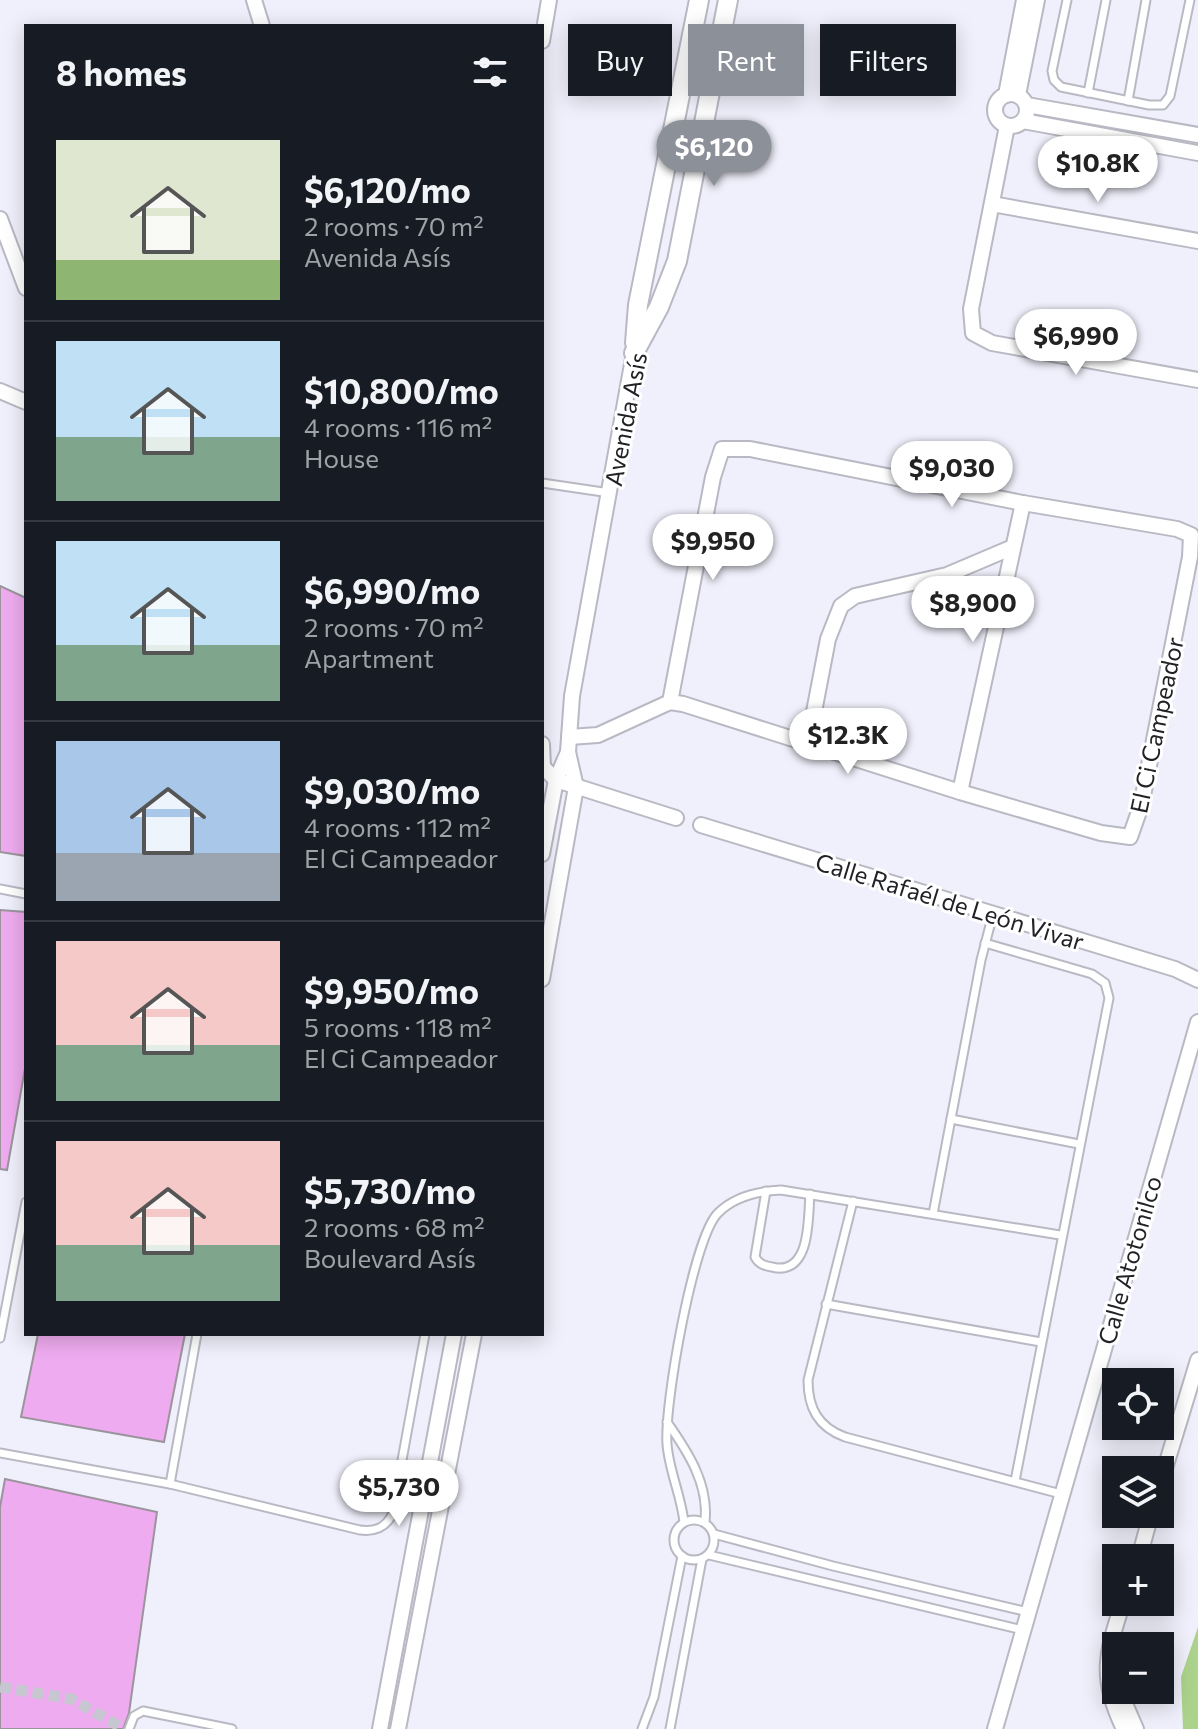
<!DOCTYPE html>
<meta charset="utf-8">
<style>
:root{--surface:#171b24;--page:#242831;--text:#f1f3f6;--muted:#9ea1a6;--line:#363941;--accent:#8c9099}
body{margin:0;font-family:Commissioner,sans-serif;background:var(--page);color:var(--text);height:100vh;display:flex;flex-direction:column;font-size:30px;white-space:nowrap}
*{box-sizing:border-box;margin:0}
p{font-size:26px;color:var(--muted)}
.icon{flex:none;width:44px;height:44px;fill:none;stroke:currentColor;stroke-width:2;stroke-linecap:round;stroke-linejoin:round}
.map{position:relative;flex:1;overflow:hidden}
.side{position:absolute;left:24px;top:24px;width:520px;height:1312px;display:flex;flex-direction:column;background:var(--surface);border-radius:0px;box-shadow:0 4px 20px #0003}
.side>*{flex:none}
.top-card{position:absolute;left:568px;top:24px;width:510px;height:72px;display:flex;gap:16px}
.buttons{position:absolute;left:1102px;top:1368px;display:grid;gap:16px}
.buttons a{display:grid;place-items:center;width:72px;height:72px;border-radius:0px;background:var(--surface);box-shadow:0 4px 20px #0003;font-size:40px}
.price{position:absolute;translate:-50% -68px;padding:0 18px;border-radius:28px;background:#fff;color:#222;font-size:26px;line-height:52px;filter:drop-shadow(0 2px 4px #0008)}
.price::after{content:'';position:absolute;left:50%;top:48px;width:24px;height:18px;margin-left:-12px;background:inherit;clip-path:polygon(0 0,100% 0,50% 100%)}
.price.active{background:var(--accent);color:#fff}
ul{padding:0;list-style:none}
li{display:flex;align-items:center;gap:24px;height:200px;padding:0 32px}
li+li{border-top:2px solid var(--line)}
li span{display:grid;place-items:center;flex:none;width:224px;height:160px;border-radius:0px;color:#555}
li>.icon{margin-inline-start:auto}
span .icon{width:96px;height:96px;fill:#fffc;stroke-width:1}
li b{font-size:34px}
h2{display:flex;justify-content:space-between;align-items:center;height:96px;padding:0 32px;font-size:34px}
.tag{padding:0 28px;border-radius:0px;background:var(--surface);box-shadow:0 4px 20px #0003;font-size:28px;line-height:72px}
.tag.active{background:var(--accent);color:#fff}
.map>svg:first-child{display:block}
.green{fill:#acd38b}
.building{fill:#efabef;stroke:#9c949c;stroke-width:2}
.lines{fill:none;stroke-linecap:round;stroke-linejoin:round}
.pedestrian-tunnel{stroke:#c6c7d0;stroke-width:11;stroke-dasharray:11 5.5;stroke-linecap:butt}
.service-casing{stroke:#b8b9c3;stroke-width:11}
.minor-casing{stroke:#b8b9c3;stroke-width:18}
.tertiary-casing{stroke:#b8b9c3;stroke-width:22}
.service{stroke:#fff;stroke-width:7}
.minor{stroke:#fff;stroke-width:14}
.tertiary{stroke:#fff;stroke-width:18}
.labels{text-anchor:middle;dominant-baseline:central;stroke-width:6;stroke-linejoin:round;paint-order:stroke}
.street-label{font-size:24px;fill:#222226;stroke:#fff}
</style>
<div class="map">
<svg width="1198" height="1729" viewBox="0 0 1198 1729">
<rect width="100%" height="100%" fill="#eff0fb"/>
<polygon class="green" points="1198,1627 1198,1729 1183,1729 1181,1677"/>
<g class="building">
<polygon points="0,586 26,598 26,856 0,852"/>
<polygon points="0,910 26,912 26,1063 7,1170 0,1169"/>
<polygon points="38,1334 185,1334 164,1442 21,1417"/>
<polygon points="5,1479 157,1512 129,1713 123,1729 0,1729 0,1507"/>
</g>
<g class="lines">
<polyline class="pedestrian-tunnel" points="0,1687 72,1699 124,1729"/>
<defs>
<g id="service">
<polyline points="1067,0 1052,71 1054,80 1061,87 1149,105 1163,105 1170,96 1190,0"/>
<polyline points="1088,93 1106,0"/>
<polyline points="1128,101 1146,0"/>
<polyline points="542,483 610,493"/>
<polyline points="0,889 26,894"/>
<polyline points="985,943 1092,974 1105,983 1109,998 1015,1481"/>
<polyline points="951,1119 1079,1144"/>
<path d="M766,1191L755,1257C760,1266 767,1266 777,1268C811,1271 808,1217 810,1194"/>
<path d="M853,1201L808,1380C808,1408 818,1427 845,1437L1061,1494"/>
<polyline points="933,1214 981,960 993,914"/>
<polyline points="826,1304 1041,1342"/>
<polyline points="0,1338 26,1202"/>
<path d="M667,1422C688,1452 709,1484 705,1522"/>
<path d="M0,1453L170,1484L360,1530C375,1532 385,1528 392,1515L425,1334"/>
<polyline points="170,1484 197,1334"/>
<circle cx="694" cy="1540" r="20"/>
<path d="M684,1522C681,1495 669,1471 667,1444C664,1406 693,1238 718,1213C734,1197 759,1191 781,1190L1060,1235"/>
<polyline points="714,1534 833,1566 1028,1612"/>
<polyline points="709,1555 1023,1630"/>
<polyline points="129,1729 134,1716 143,1711 232,1729"/>
<polyline points="642,1729 654,1697 682,1556"/>
<polyline points="670,1729 702,1559"/>
</g>
<g id="minor">
<polyline points="254,0 262,26"/>
<polyline points="542,41 549,0"/>
<circle cx="1011" cy="110" r="16"/>
<polyline points="1006,95 1024,0"/>
<polyline points="1018,95 1037,0"/>
<polyline points="1027,105 1198,135"/>
<polyline points="1023,121 1198,153"/>
<polyline points="1007,126 971,309 973,333 992,343 1198,380"/>
<polyline points="992,204 1198,241"/>
<polyline points="0,219 26,288"/>
<polyline points="0,391 26,402"/>
<polyline points="569,737 598,735 670,702 683,704 960,792 1101,833 1130,837 1141,806 1190,557 1191,535 1177,529 1023,503 750,449 722,449 713,477 670,702"/>
<polyline points="808,743 828,639 841,606 855,596 947,575 1013,547"/>
<polyline points="542,744 543,768"/>
<polyline points="542,766 556,780 676,818"/>
<polyline points="960,792 1023,503"/>
<polyline points="701,825 1175,969 1198,980"/>
<polyline points="542,854 556,780 568,752 572,696 634,353"/>
<polyline points="542,979 576,787 568,752"/>
<polyline points="1160,1485 1198,1360"/>
<polyline points="1139,1558 1151,1514"/>
<path d="M1123,1602C1106,1654 1099,1678 1124,1729"/>
<polyline points="1119,1690 1136,1729"/>
<polyline points="380,1729 454,1334"/>
<polyline points="398,1729 474,1334"/>
<polyline points="995,1729 1198,1022"/>
</g>
<g id="tertiary">
<polyline points="635,343 638,305 699,0"/>
<polyline points="634,353 659,307 677,261 728,0"/>
</g>
</defs>
<use href="#service" class="service-casing"/>
<use href="#minor" class="minor-casing"/>
<use href="#tertiary" class="tertiary-casing"/>
<use href="#service" class="service"/>
<use href="#minor" class="minor"/>
<use href="#tertiary" class="tertiary"/>
</g>
<g class="labels">
<g class="street-label">
<text transform="translate(625 419) rotate(-79)">Avenida Asís</text>
<text transform="translate(1156 725) rotate(-78)">El Ci Campeador</text>
<text transform="translate(950 901) rotate(17)">Calle Rafaél de León Vivar</text>
<text transform="translate(1129 1260) rotate(-74)">Calle Atotonilco</text>
</g>
</g>
</svg>
<div class="buttons">
<a><svg class="icon" aria-label="locate" viewBox="0 0 24 24"><circle cx="12" cy="12" r="6"/><path d="M12 2v4M12 18v4M2 12h4M18 12h4"/></svg></a>
<a><svg class="icon" aria-label="layers" viewBox="0 0 24 24"><path d="M12 4l9 5-9 5-9-5zM3 14l9 5 9-5"/></svg></a>
<a>+</a>
<a>−</a>
</div>
<b class="price active" style="left:714px;top:188px">$6,120</b>
<b class="price" style="left:1098px;top:204px">$10.8K</b>
<b class="price" style="left:1076px;top:377px">$6,990</b>
<b class="price" style="left:952px;top:509px">$9,030</b>
<b class="price" style="left:713px;top:582px">$9,950</b>
<b class="price" style="left:973px;top:644px">$8,900</b>
<b class="price" style="left:848px;top:776px">$12.3K</b>
<b class="price" style="left:399px;top:1528px">$5,730</b>
<div class="top-card">
<a class="tag">Buy</a>
<a class="tag active">Rent</a>
<a class="tag">Filters</a>
</div>
<section class="side">
<h2>8 homes<svg class="icon" aria-label="filters" viewBox="0 0 24 24"><path d="M4 7h16M4 17h16"/><circle cx="9" cy="7" r="2"/><circle cx="15" cy="17" r="2"/></svg></h2>
<ul>
<li><span style="background:linear-gradient(#dfe7d0 75%,#8fb573 0)"><svg class="icon" aria-label="home" viewBox="0 0 24 24"><path d="M3 11l9-7 9 7M6 9v11h12V9"/></svg></span><div><b>$6,120/mo</b><p>2 rooms · 70 m²</p><p>Avenida Asís</p></div></li>
<li><span style="background:linear-gradient(#bfe0f5 60%,#7fa58c 0)"><svg class="icon" aria-label="home" viewBox="0 0 24 24"><path d="M3 11l9-7 9 7M6 9v11h12V9"/></svg></span><div><b>$10,800/mo</b><p>4 rooms · 116 m²</p><p>House</p></div></li>
<li><span style="background:linear-gradient(#bfe0f5 65%,#7fa58c 0)"><svg class="icon" aria-label="home" viewBox="0 0 24 24"><path d="M3 11l9-7 9 7M6 9v11h12V9"/></svg></span><div><b>$6,990/mo</b><p>2 rooms · 70 m²</p><p>Apartment</p></div></li>
<li><span style="background:linear-gradient(#a9c7e8 70%,#9aa5b1 0)"><svg class="icon" aria-label="home" viewBox="0 0 24 24"><path d="M3 11l9-7 9 7M6 9v11h12V9"/></svg></span><div><b>$9,030/mo</b><p>4 rooms · 112 m²</p><p>El Ci Campeador</p></div></li>
<li><span style="background:linear-gradient(#f6c9c9 65%,#7fa58c 0)"><svg class="icon" aria-label="home" viewBox="0 0 24 24"><path d="M3 11l9-7 9 7M6 9v11h12V9"/></svg></span><div><b>$9,950/mo</b><p>5 rooms · 118 m²</p><p>El Ci Campeador</p></div></li>
<li><span style="background:linear-gradient(#f6c9c9 65%,#7fa58c 0)"><svg class="icon" aria-label="home" viewBox="0 0 24 24"><path d="M3 11l9-7 9 7M6 9v11h12V9"/></svg></span><div><b>$5,730/mo</b><p>2 rooms · 68 m²</p><p>Boulevard Asís</p></div></li>
</ul>
</section>
</div>
